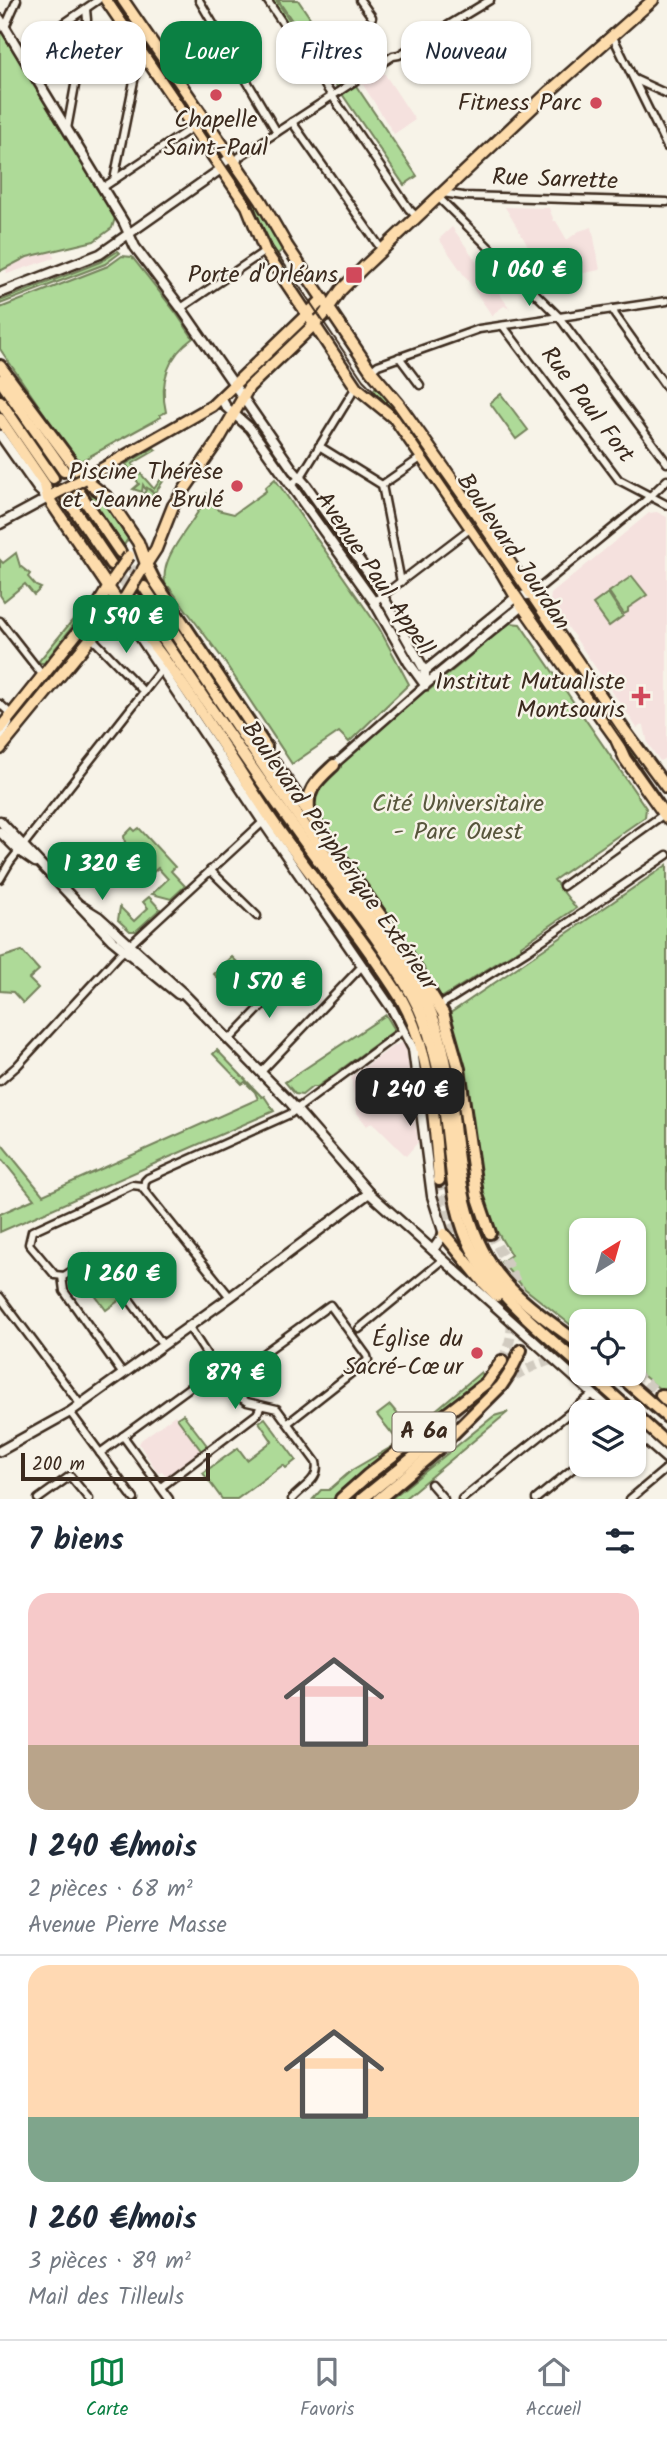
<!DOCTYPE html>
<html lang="fr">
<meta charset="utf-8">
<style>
:root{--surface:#fff;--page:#f2f2f3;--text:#1f2937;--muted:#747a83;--line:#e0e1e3;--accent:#0b8043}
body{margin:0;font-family:Kalam,sans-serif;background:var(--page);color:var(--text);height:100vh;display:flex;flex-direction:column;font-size:26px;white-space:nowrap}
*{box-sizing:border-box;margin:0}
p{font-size:23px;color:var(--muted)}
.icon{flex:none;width:38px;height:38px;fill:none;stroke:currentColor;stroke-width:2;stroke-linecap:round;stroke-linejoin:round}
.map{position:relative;height:1499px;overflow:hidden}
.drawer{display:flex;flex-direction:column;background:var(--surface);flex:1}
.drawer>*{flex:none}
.top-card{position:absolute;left:21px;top:21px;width:626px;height:63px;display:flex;gap:14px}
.needle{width:46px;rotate:37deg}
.controls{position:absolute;left:569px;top:1218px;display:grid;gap:14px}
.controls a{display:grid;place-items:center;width:77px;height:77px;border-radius:14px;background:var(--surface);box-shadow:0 2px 5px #0004;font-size:35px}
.scale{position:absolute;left:21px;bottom:18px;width:189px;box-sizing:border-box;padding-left:7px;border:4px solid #3b2a1e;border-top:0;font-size:19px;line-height:24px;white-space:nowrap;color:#3b2a1e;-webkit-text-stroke:5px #f7f3e8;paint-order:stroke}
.price{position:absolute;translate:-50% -60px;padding:0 16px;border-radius:14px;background:var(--accent);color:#fff;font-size:23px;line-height:46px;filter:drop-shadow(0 2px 4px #0008)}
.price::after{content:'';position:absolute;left:50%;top:42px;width:21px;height:16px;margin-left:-10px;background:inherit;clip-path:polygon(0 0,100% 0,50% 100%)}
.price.on{background:#222;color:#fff}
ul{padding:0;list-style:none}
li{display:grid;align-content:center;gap:14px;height:371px;padding:0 28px}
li+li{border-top:2px solid var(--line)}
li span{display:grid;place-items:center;height:217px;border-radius:21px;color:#555}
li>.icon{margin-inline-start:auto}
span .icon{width:126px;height:126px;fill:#fffc;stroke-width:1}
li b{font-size:30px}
h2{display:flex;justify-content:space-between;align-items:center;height:84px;padding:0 28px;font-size:30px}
.chip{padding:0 24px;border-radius:21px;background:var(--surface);box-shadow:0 2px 5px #0004;font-size:24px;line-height:63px}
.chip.on{background:var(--accent);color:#fff}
.tabs{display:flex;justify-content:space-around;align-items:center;height:98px;border-top:2px solid var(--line);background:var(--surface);font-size:19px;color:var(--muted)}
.tabs a{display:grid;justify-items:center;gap:4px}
.tabs .on{color:var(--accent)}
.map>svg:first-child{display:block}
.built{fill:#f5e1de}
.green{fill:#aeda98;stroke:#74825b;stroke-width:2;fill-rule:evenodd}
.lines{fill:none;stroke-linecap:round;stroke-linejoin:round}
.highway-tunnel{stroke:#d1cbc0;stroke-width:10;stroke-dasharray:10 5;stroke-linecap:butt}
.street-casing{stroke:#3b2a1e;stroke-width:11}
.secondary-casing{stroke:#3b2a1e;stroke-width:13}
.primary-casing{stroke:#3b2a1e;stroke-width:15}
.highway-casing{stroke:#3b2a1e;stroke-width:16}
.street{stroke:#f7f3e8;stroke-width:6}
.secondary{stroke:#f7f3e8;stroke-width:8}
.primary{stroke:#fddcac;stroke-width:10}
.highway{stroke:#fddcac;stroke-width:10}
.tram{stroke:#3b2a1e;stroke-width:2}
.primary-bridge-casing{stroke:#3b2a1e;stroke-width:15;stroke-linecap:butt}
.primary-bridge{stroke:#fddcac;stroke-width:10}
.poi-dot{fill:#d1495b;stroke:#f7f3e8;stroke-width:2.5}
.labels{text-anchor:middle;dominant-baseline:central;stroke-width:5;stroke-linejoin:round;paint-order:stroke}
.shield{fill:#f7f3e8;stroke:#73665b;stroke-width:2}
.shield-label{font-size:23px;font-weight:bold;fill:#3b2a1e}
.poi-label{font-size:24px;fill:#3b2a1e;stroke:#f7f3e8;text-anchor:end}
.street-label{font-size:24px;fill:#3b2a1e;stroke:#f7f3e8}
.park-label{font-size:24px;fill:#58563c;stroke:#f7f3e8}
</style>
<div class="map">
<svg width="667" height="1499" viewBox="0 0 667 1499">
<rect width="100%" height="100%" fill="#f7f3e8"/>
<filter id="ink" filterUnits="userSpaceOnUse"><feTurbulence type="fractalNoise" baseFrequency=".0143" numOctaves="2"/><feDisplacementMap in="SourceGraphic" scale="14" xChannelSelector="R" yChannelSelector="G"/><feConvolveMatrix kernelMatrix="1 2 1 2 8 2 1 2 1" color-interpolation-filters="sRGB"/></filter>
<g filter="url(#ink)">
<g class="built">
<polygon points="382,70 415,120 394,134 362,83"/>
<polygon points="505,207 549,208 554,221 556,221 567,240 579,231 592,227 600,270 548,280"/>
<polygon points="452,227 499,293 510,309 504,306 494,313 493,317 439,239"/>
<polygon points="53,251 54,258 7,274 6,268 27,257"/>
<polygon points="657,512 667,517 667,757 660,761 648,744 644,726 642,725 637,728 550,601 551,594 649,513"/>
<polygon points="403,1042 406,1047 418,1142 406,1156 372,1122 367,1126 357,1113 351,1077 392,1047"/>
<polygon points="183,1414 209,1448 168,1478 162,1471 158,1473 139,1444 141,1440 175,1415 177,1418"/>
</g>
<g class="green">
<polygon points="109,0 120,0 157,54 150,60"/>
<polygon points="271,0 276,0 333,84 330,86"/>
<polygon points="278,0 298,0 417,176 404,185"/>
<polygon points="0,29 115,218 112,228 94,241 27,257 0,271"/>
<polygon points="163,63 220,147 213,152 156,68"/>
<polygon points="244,181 285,248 276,255 301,293 299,295 270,251 236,186"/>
<polygon points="118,251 120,253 105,264 0,304 0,301 100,262"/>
<path d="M122,256L132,257L176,313L193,338C168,356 159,382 166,412L160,415L161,417L81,461L74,457L0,349V308L108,266Z"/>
<polygon points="377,385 393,401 467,507 462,511 400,421 370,395"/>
<polygon points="501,394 528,430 516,439 490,403"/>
<polygon points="154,448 156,450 132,464 154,489 170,466 172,468 155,493 146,487 154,494 151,497 144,493 146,490 143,485 142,492 133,489 139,484 126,464"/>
<path d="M275,479L379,628L409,684L349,742L339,732L292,764L222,658L169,587H166C156,555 199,521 207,494L218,510L234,514L266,491L265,488Z"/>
<polygon points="88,494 102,498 129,537 123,547"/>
<polygon points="16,553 20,566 30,574 28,577 36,586 41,588 34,595 25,584 4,601 0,595 0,560 3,563"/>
<polygon points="632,576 647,595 628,608 628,612 624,614 609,592"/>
<polygon points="608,593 623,616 609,626 593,604"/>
<polygon points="85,605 85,610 44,663 40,663 39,661"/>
<polygon points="542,614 641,754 630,762 536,618"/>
<polygon points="510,623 520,624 646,808 645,817 554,880 576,908 521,946 521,948 441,998 317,815 314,798 321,786 319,783 423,690 428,691"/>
<polygon points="132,828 135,831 139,828 175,867 171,871 185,886 171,899 152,894 168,879 158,868 151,874 125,843 124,836"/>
<path d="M667,865V1395L634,1368V1321H581V1333L524,1288L501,1262L511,1255L492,1223L483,1196L465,1067L449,1014ZM581,1230H634V1283H581Z"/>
<polygon points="149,897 160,909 136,931 130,931 118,920 120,907 134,921 148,908 143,902"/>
<polygon points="22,951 39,970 29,979 38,988 23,1003 13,992 0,991 0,958"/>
<polygon points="232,957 252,977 248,981 251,985 239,1000 214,974"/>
<polygon points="274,970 279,976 278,986 265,999 255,989"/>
<polygon points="386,1015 395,1030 317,1087 312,1087 302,1095 295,1094 285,1082"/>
<polygon points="217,1050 262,1097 264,1096 274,1111 0,1232 0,1214 34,1199 0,1157 0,1142 43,1195 258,1099 255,1092 245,1082 242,1084 213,1054"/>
<polygon points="94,1262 121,1299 106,1310 77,1271 87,1264"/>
<polygon points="481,1372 483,1375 476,1387 361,1475 334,1499 313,1499 321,1490 329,1490 352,1470 393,1446"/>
<polygon points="390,1405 407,1425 394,1436 377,1415"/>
<polygon points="508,1412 404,1499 391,1499 494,1416"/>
<polygon points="183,1414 209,1448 203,1453 177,1418"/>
<polygon points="265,1418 296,1460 286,1468 283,1465 237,1499 222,1499 203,1473 238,1448 247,1460 272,1441 259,1422"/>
</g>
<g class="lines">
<g class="highway-tunnel">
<polyline points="122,555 142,585"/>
<polyline points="113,566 134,596"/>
<path d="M439,1180C447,1213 456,1239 477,1266"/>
<path d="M490,1233C510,1269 537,1309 521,1350"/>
<path d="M500,1295C516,1318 514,1336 502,1361"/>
<polyline points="634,1373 661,1395"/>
<path d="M502,1384C525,1368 553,1356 581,1356"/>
<polyline points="447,1430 476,1405"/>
</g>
<defs>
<g id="street">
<polyline points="199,0 277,132"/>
<polyline points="267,0 409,209 417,217"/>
<polyline points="360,0 372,17"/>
<polyline points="5,27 17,0"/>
<polyline points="612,35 667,147"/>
<polyline points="21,53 98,0"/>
<polyline points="634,79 667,94"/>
<polyline points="292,122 382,250"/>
<polyline points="67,129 87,20 86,9"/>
<polyline points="236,165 239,157 393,56 399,55 490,0"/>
<polyline points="114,180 140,51"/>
<polyline points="102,188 193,127"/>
<polyline points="442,193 463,196 667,202"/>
<polyline points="438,197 559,317 667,463"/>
<polyline points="181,308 265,251"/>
<polyline points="613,309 615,315 667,388"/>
<polyline points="503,326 619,480 667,505"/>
<polyline points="399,357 420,385"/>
<polyline points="371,371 378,365 479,329 667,301"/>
<polyline points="319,446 382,485 401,582"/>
<polyline points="290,485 300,478 356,387"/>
<polyline points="382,485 422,457"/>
<polyline points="532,594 641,505 667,480"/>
<polyline points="374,602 471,528"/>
<polyline points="0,621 44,677"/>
<polyline points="90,636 144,692"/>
<polyline points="0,704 12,715"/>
<polyline points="334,765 425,685"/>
<polyline points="210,870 257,916"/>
<polyline points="0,879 10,862 161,670"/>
<polyline points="563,886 664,814"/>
<polyline points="444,1003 528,950 667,855"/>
<polyline points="229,1040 285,982"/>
<polyline points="261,1072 362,966"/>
<polyline points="0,1081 17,1066 119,955 263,822"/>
<polyline points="144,1189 145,1181 148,1178 290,1114 398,1034"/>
<polyline points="62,1276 64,1291 122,1373"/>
<polyline points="0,1297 80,1404"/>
<path d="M189,1327L230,1391L247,1402L277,1409L316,1462C321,1479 302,1487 292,1499"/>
<polyline points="359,1329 443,1260"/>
<polyline points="163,1345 101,1261 90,1259 64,1276 55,1275 29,1244 32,1231 132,1185 141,1186 230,1297"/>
<polyline points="224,1382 330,1305 367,1356 368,1360 288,1423"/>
<polyline points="70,1412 134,1499"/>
<polyline points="123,1436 169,1499"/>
<polyline points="100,1453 216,1368"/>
<polyline points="431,1484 444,1499"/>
<polyline points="161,1487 257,1414 261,1406"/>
<polyline points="38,1499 70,1476 89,1499"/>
<polyline points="462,1499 593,1394"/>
<polyline points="536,1499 581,1462"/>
<polyline points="630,1499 667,1468"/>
</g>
<g id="secondary">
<polyline points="0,19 124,223 135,247 181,308 293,470 306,485 376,584 425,671 425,685"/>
<polyline points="0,293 100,254 221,169 222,164 231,157"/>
<polyline points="221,398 226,407 250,428 374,602 409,663 425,685"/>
<polyline points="0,435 38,489 48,498 0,524"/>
<polyline points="130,622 263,822 392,1009 413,1049 432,1196 444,1234 433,1250"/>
<polyline points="425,671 516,597 532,594"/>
<polyline points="425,685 522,606"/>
<polyline points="0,736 8,724"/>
<polyline points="0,821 112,940 178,994"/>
<polyline points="0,832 19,851 35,862"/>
<polyline points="78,904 99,917 184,994 288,1100 369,1193 613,1412"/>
<polyline points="634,1430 667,1459"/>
<polyline points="0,1451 70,1412 230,1297 369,1193"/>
</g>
<g id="primary">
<polyline points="106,0 247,206 265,251 356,387 395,419 502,573 516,597 592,705 615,737 625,759 667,818"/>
<polyline points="123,0 261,201 287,246 371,371 398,403 473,509 625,731 667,788"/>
<polyline points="53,495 48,498 119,603"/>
<polyline points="146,564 138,542 108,498 84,479 212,406 323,299"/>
<polyline points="143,569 156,549 173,506 218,441 249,387 323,316 341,290 364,267 550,91 653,0"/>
<polyline points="0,729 93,613 114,578"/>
<polyline points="0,749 123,599"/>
</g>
<g id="highway">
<polyline points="0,366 84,479"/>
<polyline points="0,380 64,471"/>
<polyline points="0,401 53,478"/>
<polyline points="0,419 45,485 48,498"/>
<polyline points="79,492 120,552"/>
<polyline points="67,499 111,564"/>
<polyline points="146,564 154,580 266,747"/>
<path d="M144,587C199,669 253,753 310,833C341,876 373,918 401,963C410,977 420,990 427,1004C468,1088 439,1195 497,1273C519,1302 552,1323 581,1345"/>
<path d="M136,599C190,678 243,757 299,834C337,887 380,938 412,995C438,1041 443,1096 449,1148C452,1180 455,1212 468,1241C491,1293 540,1329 581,1366"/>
<path d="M119,603C176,667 220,742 267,813C310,877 361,934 402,1000C432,1054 434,1119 439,1180"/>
<polyline points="255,741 273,762 400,943 443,1013 459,1069 477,1195 490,1233"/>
<path d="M310,814C304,791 318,780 334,765"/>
<polyline points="444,1234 484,1283 497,1296"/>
<polyline points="589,1374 632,1412"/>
<polyline points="618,1374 667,1417"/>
<polyline points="661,1395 667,1401"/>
<polyline points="634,1414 667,1444"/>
<polyline points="341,1499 368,1475 486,1383 502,1361"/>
<polyline points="362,1499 447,1430"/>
<polyline points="379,1499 437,1450 501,1386 509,1374 521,1350"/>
</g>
</defs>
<use href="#street" class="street-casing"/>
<use href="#secondary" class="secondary-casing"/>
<use href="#primary" class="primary-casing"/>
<use href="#highway" class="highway-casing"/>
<use href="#street" class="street"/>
<use href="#secondary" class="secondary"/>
<use href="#primary" class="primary"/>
<use href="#highway" class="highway"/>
<polyline class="tram" points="113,0 249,200 272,246 363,380 399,416 667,806"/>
<defs>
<g id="primary-bridge">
<polyline points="56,493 84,479"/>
<polyline points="114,578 129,556"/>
<polyline points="126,596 140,573"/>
</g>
</defs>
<use href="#primary-bridge" class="primary-bridge-casing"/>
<use href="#primary-bridge" class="primary-bridge"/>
</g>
</g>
<g class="poi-dot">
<circle cx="216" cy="95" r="7"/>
<circle cx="596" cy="103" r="7"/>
<rect x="345" y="266" width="18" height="18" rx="3.5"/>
<circle cx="237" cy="486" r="7"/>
<path d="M637.5 685.5h7v7h7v7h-7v7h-7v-7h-7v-7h7z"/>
<circle cx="477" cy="1353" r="7"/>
</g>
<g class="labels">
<rect class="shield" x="392.5" y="1412.5" width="63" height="39" rx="5"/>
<g class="shield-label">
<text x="424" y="1432">A 6a</text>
</g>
<g class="poi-label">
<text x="582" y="103">Fitness Parc</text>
<text x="216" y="120" text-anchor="middle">Chapelle<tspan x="216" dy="28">Saint-Paul</tspan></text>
<text x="338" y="275">Porte d'Orléans</text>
<text x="223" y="472">Piscine Thérèse<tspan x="223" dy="28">et Jeanne Brulé</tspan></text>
<text x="625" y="682">Institut Mutualiste<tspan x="625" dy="28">Montsouris</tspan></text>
<text x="463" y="1339">Église du<tspan x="463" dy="28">Sacré-Cœur</tspan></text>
</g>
<g class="street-label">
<text transform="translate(555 180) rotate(2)">Rue Sarrette</text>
<text transform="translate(587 405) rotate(53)">Rue Paul Fort</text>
<text transform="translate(513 552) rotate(56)">Boulevard Jourdan</text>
<text transform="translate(374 574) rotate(56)">Avenue Paul Appell</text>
<text transform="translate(339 856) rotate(55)">Boulevard Périphérique Extérieur</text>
</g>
<g class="park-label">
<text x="458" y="804">Cité Universitaire<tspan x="458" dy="28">- Parc Ouest</tspan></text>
</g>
</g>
</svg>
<div class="controls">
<a><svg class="needle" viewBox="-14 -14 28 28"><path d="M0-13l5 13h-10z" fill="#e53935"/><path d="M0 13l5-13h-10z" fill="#747a83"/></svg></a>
<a><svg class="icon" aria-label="locate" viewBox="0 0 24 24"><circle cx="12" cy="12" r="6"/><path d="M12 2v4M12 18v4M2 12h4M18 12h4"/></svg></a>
<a><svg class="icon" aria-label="layers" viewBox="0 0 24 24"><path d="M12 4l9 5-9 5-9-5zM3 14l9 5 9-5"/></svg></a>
</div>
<div class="scale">200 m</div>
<b class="price" style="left:529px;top:308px">1 060 €</b>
<b class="price" style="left:126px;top:655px">1 590 €</b>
<b class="price" style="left:102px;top:902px">1 320 €</b>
<b class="price" style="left:269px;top:1020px">1 570 €</b>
<b class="price on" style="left:410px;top:1128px">1 240 €</b>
<b class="price" style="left:122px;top:1312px">1 260 €</b>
<b class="price" style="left:235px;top:1411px">879 €</b>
<div class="top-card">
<a class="chip">Acheter</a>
<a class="chip on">Louer</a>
<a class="chip">Filtres</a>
<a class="chip">Nouveau</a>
</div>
</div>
<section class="drawer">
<h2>7 biens<svg class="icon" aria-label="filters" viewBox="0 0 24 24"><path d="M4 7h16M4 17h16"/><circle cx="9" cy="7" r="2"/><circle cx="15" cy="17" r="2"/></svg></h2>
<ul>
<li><span style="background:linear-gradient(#f6c9c9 70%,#b9a48a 0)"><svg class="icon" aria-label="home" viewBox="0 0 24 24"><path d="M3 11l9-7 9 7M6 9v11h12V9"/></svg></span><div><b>1 240 €/mois</b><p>2 pièces · 68 m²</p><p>Avenue Pierre Masse</p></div></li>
<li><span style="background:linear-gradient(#ffd9b3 70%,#7fa58c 0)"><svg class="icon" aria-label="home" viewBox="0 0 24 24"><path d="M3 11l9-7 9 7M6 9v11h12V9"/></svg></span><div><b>1 260 €/mois</b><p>3 pièces · 89 m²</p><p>Mail des Tilleuls</p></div></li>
</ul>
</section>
<nav class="tabs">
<a class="on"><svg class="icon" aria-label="map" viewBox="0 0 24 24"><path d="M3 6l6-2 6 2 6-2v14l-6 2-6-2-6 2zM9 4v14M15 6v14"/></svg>Carte</a>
<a><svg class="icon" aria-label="saved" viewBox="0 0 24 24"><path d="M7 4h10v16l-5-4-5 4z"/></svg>Favoris</a>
<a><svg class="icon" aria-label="home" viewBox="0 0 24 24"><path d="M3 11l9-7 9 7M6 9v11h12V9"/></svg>Accueil</a>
</nav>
